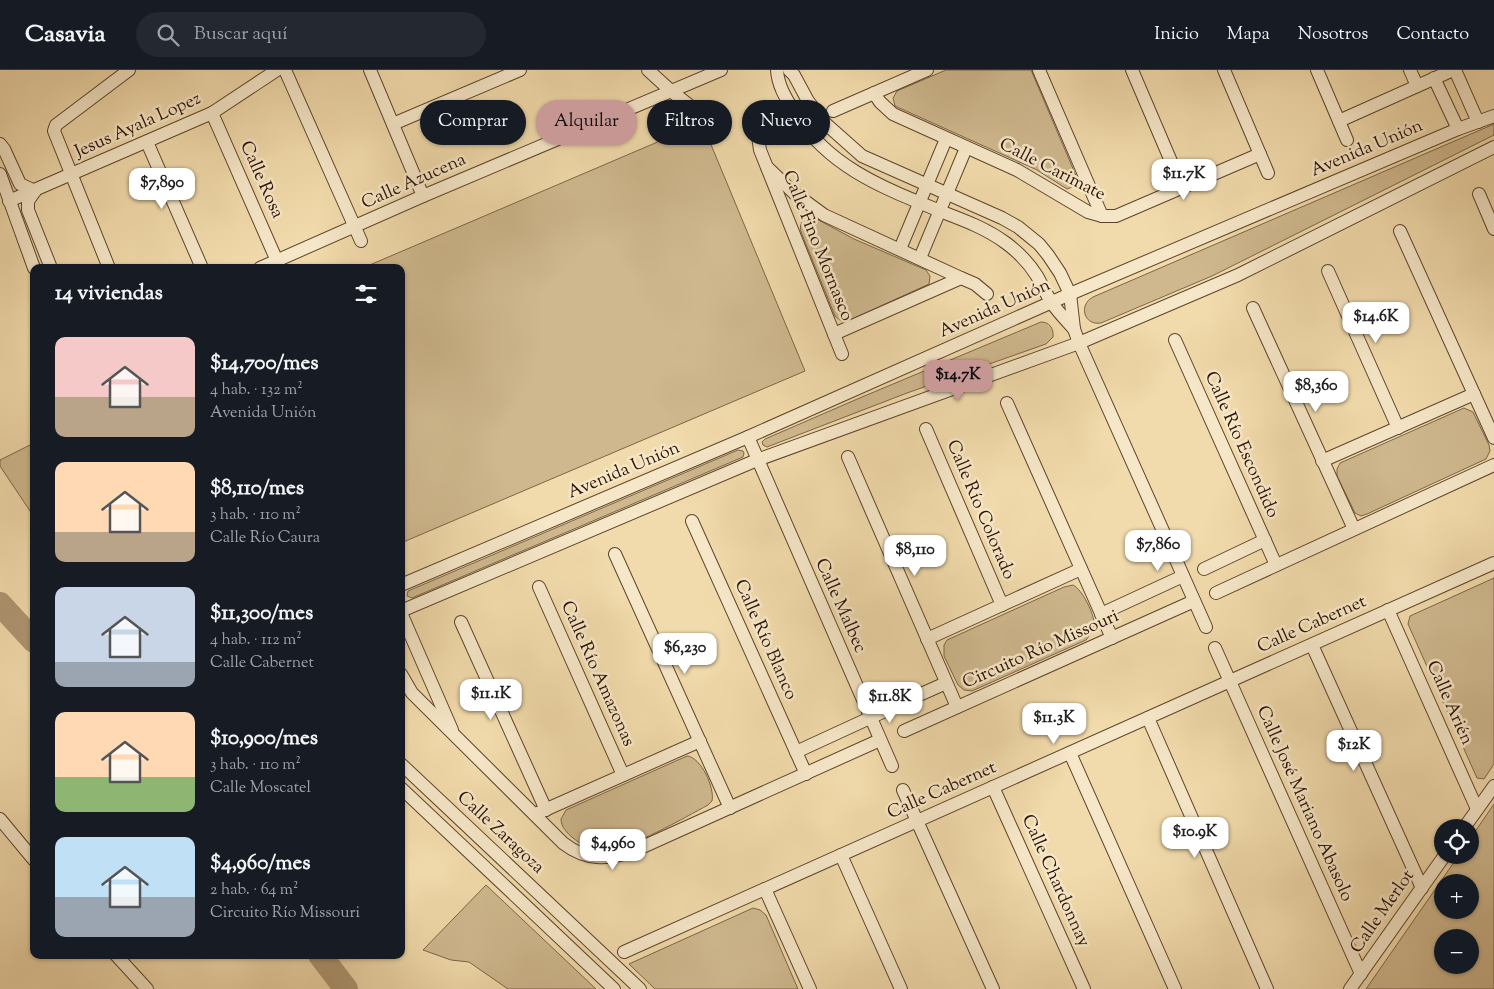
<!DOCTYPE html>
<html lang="es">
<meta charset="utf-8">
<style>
:root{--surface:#171b24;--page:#242831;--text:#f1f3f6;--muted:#9ea1a6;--line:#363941;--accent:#c59692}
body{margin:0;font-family:"Sorts Mill Goudy",serif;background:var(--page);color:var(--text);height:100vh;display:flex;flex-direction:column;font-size:19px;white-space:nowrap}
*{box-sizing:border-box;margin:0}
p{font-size:16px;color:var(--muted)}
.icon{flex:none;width:28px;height:28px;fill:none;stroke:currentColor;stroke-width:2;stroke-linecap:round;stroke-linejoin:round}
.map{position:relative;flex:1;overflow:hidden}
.details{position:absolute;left:30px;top:194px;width:375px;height:695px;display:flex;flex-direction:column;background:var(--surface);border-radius:10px;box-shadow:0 1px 4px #0004}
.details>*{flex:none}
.top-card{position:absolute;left:420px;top:30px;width:475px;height:45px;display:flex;gap:10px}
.tools{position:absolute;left:1434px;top:749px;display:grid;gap:10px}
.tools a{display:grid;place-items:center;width:45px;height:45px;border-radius:50%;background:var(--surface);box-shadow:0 1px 4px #0004;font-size:25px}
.price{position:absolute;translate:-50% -42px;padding:0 11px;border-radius:10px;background:#fff;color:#222;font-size:16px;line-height:32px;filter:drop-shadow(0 1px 2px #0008)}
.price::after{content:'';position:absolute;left:50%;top:30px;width:15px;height:11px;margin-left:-8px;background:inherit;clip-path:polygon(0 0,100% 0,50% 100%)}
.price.active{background:var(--accent);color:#111}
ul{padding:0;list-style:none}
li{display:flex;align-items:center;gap:15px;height:125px;padding:0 25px}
li span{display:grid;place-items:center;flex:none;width:140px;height:100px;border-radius:10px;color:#555}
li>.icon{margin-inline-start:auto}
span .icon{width:60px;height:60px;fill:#fffc;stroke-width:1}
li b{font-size:21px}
h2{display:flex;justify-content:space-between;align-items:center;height:60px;padding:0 25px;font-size:21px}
.pill{padding:0 18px;border-radius:22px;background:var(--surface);box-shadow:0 1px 4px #0004;font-size:18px;line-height:45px}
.pill.active{background:var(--accent);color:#111}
header{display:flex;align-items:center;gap:30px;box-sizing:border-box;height:70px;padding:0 25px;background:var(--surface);border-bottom:1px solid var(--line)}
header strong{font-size:24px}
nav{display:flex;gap:28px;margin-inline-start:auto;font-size:18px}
.search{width:350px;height:45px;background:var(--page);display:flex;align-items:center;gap:12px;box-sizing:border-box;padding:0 18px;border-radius:28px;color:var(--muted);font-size:19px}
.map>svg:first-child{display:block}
.green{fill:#cfb88e;stroke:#7d6548;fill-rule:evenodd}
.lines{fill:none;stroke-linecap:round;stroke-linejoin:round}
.river{stroke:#ae9672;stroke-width:24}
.minor-casing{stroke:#5c442c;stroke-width:14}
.minor{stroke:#f6e7c8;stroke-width:12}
.labels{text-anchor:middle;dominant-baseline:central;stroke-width:5;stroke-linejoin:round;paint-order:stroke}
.street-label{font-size:18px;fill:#2b1202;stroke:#f6e7c8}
</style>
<header>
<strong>Casavia</strong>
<div class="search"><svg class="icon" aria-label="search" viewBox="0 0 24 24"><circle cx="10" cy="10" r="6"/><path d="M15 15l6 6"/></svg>Buscar aquí</div>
<nav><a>Inicio</a><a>Mapa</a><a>Nosotros</a><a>Contacto</a></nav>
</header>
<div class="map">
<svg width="1494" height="919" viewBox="0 0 1494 919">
<rect width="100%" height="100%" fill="#f1daab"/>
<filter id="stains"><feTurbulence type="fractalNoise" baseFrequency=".004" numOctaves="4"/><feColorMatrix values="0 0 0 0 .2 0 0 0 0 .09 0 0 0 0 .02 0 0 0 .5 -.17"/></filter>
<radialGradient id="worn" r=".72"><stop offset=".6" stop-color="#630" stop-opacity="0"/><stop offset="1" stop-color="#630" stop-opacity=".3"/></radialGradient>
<g class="green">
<polygon points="946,0 1031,0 1077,108 1075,116 1067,119 1037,100 895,36 893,28 897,21"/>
<polygon points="702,53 805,301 401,473 401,198 365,197"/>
<path d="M1494,54V65L1212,206L1101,253C1084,256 1078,235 1093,227Z"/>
<path d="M809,146L813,147L854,169L926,200L930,206L929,214L848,251H841L835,246L801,162C799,155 802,149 809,146Z"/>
<path d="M1041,252C1049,252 1054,258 1053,267L1046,274L907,323L767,377L763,375L762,372L765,369L862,327Z"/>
<polygon points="1464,338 1473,342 1489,375 1490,381 1486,389 1367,444 1361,446 1355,443 1337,406 1337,399 1340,393"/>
<polygon points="34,373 34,447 0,396 0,390"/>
<polygon points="738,380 743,381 744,383 743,387 412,528 407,526 408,521"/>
<polygon points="1494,508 1494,694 1484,709 1477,708 1408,554 1410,546"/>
<path d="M1073,515C1082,519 1095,545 1094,555C1093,561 1090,565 1086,570L972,621L964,620L958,615L944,586V575L947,570L1064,517Z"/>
<path d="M687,686C701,687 715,718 712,731L708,735C686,747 628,780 605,781C593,781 582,775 573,768C567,763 561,757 561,749L566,740Z"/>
<path d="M1494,734V919H1366L1459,785H1470V769ZM1442,812H1470V840H1442ZM1442,868H1470V895H1442Z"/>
<polygon points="486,815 596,919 508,919 469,892 451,890 423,880"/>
<polygon points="753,838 760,840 766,845 798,919 655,919 629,894"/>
</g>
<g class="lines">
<g class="river">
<polyline points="0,534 34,571"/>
<polyline points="320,885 346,919"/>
</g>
<defs>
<g id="minor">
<polyline points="285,0 361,171"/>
<polyline points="370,0 423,126"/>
<polyline points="648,0 671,21 699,43"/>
<path d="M777,0C778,17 787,30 796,45C832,100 887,119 945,143C966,151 987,159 1006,173C1018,182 1029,193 1037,206C1042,215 1046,224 1052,233C1058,242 1066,250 1074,259"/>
<polyline points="789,0 794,5 808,31 826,54 862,86 1002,148 1018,157 1039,174 1048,185 1060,203 1070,224 1074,259 1079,273 1206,557"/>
<polyline points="1039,0 1102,146"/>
<polyline points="1132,0 1182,117"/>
<polyline points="1224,0 1268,103"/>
<polyline points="1317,0 1347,70"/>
<polyline points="1410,0 1417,16"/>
<polyline points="1455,0 1478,52"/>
<polyline points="1434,8 1458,59"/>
<polyline points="874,23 880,32 893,44 1017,100 1088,142 1102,146 1116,146 1260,84"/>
<polyline points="833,41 927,0"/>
<polyline points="212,43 277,191"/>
<polyline points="1339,51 1453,0"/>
<polyline points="762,52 758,66 760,80 842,284"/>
<polyline points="393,54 520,0"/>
<polyline points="147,72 202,198"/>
<polyline points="0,74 4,79 20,114 35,121"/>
<polyline points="767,97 794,123 824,145 961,208 975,214 987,224"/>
<polyline points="0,104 34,198"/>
<polyline points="35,121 28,131 28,140 51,198"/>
<polyline points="1479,124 1494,159"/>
<polyline points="9,131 212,43 277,0"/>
<polyline points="1400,161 1494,368"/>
<polyline points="900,179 946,69"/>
<polyline points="920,188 966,78"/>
<polyline points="109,198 54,61 56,55 129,0"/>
<polyline points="260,198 423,126 721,0"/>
<polyline points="1328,201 1398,358"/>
<polyline points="1253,238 1354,459"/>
<polyline points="834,264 961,208"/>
<polyline points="1175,270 1276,495"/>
<polyline points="1007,333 1112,568"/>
<polyline points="926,359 1002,535"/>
<polyline points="748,367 892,696"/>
<polyline points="848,387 957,637"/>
<polyline points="1322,391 1474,324"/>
<polyline points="692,451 806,704"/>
<polyline points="615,484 730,738"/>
<polyline points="1204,499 1265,470"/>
<polyline points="401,515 748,367 1070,224 1458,59 1494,46"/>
<polyline points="539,517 623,705"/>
<polyline points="1216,523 1494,395"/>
<polyline points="1388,540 1477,739"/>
<polyline points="401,541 757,390 1079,273 1238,205 1494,77"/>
<polyline points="401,543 452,660"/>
<polyline points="1101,544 1183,506"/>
<polyline points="461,552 546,740"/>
<polyline points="927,569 1081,499"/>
<polyline points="1312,575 1422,818"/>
<polyline points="1215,578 1361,904"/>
<path d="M401,604L412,623L563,773C587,792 611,790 638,779L880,670"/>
<polyline points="919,625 946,613"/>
<polyline points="1148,648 1267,919"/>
<polyline points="904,661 1194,531"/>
<polyline points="796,682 898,635"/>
<polyline points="1070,683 1175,919"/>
<polyline points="401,694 640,919"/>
<polyline points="993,717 1084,919"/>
<polyline points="401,718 614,919"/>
<polyline points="903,720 993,919"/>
<polyline points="538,743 700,671"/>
<polyline points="0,749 34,790"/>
<polyline points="1464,758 1494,716"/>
<polyline points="841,785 901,919"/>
<polyline points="765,819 810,919"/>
<polyline points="624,882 1494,493"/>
<polyline points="116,885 147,919"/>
<polyline points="1350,919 1445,785"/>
</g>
</defs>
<use href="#minor" class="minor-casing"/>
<use href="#minor" class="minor"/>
</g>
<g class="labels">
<g class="street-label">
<text transform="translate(138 56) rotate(-24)">Jesus Ayala Lopez</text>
<text transform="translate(1367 79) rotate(-23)">Avenida Unión</text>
<text transform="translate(1052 100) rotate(27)">Calle Carimate</text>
<text transform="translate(261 110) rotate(66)">Calle Rosa</text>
<text transform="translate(414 112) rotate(-24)">Calle Azucena</text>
<text transform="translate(817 176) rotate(68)">Calle Fino Mornasco</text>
<text transform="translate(995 239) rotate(-24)">Avenida Unión</text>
<text transform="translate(1241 375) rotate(66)">Calle Río Escondido</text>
<text transform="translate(624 401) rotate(-23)">Avenida Unión</text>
<text transform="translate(980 440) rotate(67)">Calle Río Colorado</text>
<text transform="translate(840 536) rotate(66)">Calle Malbec</text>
<text transform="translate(1312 555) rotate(-24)">Calle Cabernet</text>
<text transform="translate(765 570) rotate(66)">Calle Río Blanco</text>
<text transform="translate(1041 580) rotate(-24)">Circuito Río Missouri</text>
<text transform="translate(597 604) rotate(66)">Calle Río Amazonas</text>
<text transform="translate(1449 633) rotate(66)">Calle Arién</text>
<text transform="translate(942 721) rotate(-24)">Calle Cabernet</text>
<text transform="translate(1304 734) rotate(66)">Calle José Mariano Abasolo</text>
<text transform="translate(500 763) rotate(43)">Calle Zaragoza</text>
<text transform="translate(1055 811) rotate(66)">Calle Chardonnay</text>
<text transform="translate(1383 842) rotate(-55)">Calle Merlot</text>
</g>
</g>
<rect width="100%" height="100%" filter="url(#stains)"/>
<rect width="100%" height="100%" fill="url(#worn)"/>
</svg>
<div class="tools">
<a><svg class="icon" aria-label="locate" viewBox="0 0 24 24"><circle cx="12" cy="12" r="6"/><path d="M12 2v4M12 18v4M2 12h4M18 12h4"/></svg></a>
<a>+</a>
<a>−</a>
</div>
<b class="price" style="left:1184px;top:131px">$11.7K</b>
<b class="price" style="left:162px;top:140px">$7,890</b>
<b class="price" style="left:1376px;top:274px">$14.6K</b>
<b class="price active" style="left:958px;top:332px">$14.7K</b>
<b class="price" style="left:1316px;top:343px">$8,360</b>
<b class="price" style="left:1158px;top:502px">$7,860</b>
<b class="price" style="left:915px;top:507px">$8,110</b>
<b class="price" style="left:685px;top:605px">$6,230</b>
<b class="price" style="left:491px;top:651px">$11.1K</b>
<b class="price" style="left:890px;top:654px">$11.8K</b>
<b class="price" style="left:1054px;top:675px">$11.3K</b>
<b class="price" style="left:1354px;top:702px">$12K</b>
<b class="price" style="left:1195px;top:789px">$10.9K</b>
<b class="price" style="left:613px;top:801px">$4,960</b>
<div class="top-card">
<a class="pill">Comprar</a>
<a class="pill active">Alquilar</a>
<a class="pill">Filtros</a>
<a class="pill">Nuevo</a>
</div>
<section class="details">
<h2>14 viviendas<svg class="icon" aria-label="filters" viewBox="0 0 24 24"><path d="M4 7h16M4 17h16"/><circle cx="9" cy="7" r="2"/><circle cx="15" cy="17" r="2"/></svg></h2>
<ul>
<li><span style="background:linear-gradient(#f6c9c9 60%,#b9a48a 0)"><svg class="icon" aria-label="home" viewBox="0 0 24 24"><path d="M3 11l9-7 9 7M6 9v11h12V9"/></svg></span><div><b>$14,700/mes</b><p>4 hab. · 132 m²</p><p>Avenida Unión</p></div></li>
<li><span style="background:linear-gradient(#ffd9b3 70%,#b9a48a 0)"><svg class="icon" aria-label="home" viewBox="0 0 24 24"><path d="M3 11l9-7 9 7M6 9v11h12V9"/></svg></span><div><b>$8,110/mes</b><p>3 hab. · 110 m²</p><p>Calle Río Caura</p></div></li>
<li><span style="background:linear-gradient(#c9d6e8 75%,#9aa5b1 0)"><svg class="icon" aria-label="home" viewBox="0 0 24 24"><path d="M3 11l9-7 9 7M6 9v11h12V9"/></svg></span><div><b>$11,300/mes</b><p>4 hab. · 112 m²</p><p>Calle Cabernet</p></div></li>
<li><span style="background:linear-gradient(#ffd9b3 65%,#8fb573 0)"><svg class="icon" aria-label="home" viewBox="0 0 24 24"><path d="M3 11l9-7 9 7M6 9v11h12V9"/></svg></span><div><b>$10,900/mes</b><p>3 hab. · 110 m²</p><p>Calle Moscatel</p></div></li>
<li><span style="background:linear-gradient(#bfe0f5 60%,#9aa5b1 0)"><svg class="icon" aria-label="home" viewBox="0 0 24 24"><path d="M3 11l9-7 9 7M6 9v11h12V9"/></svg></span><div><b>$4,960/mes</b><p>2 hab. · 64 m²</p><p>Circuito Río Missouri</p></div></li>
</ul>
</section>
</div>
